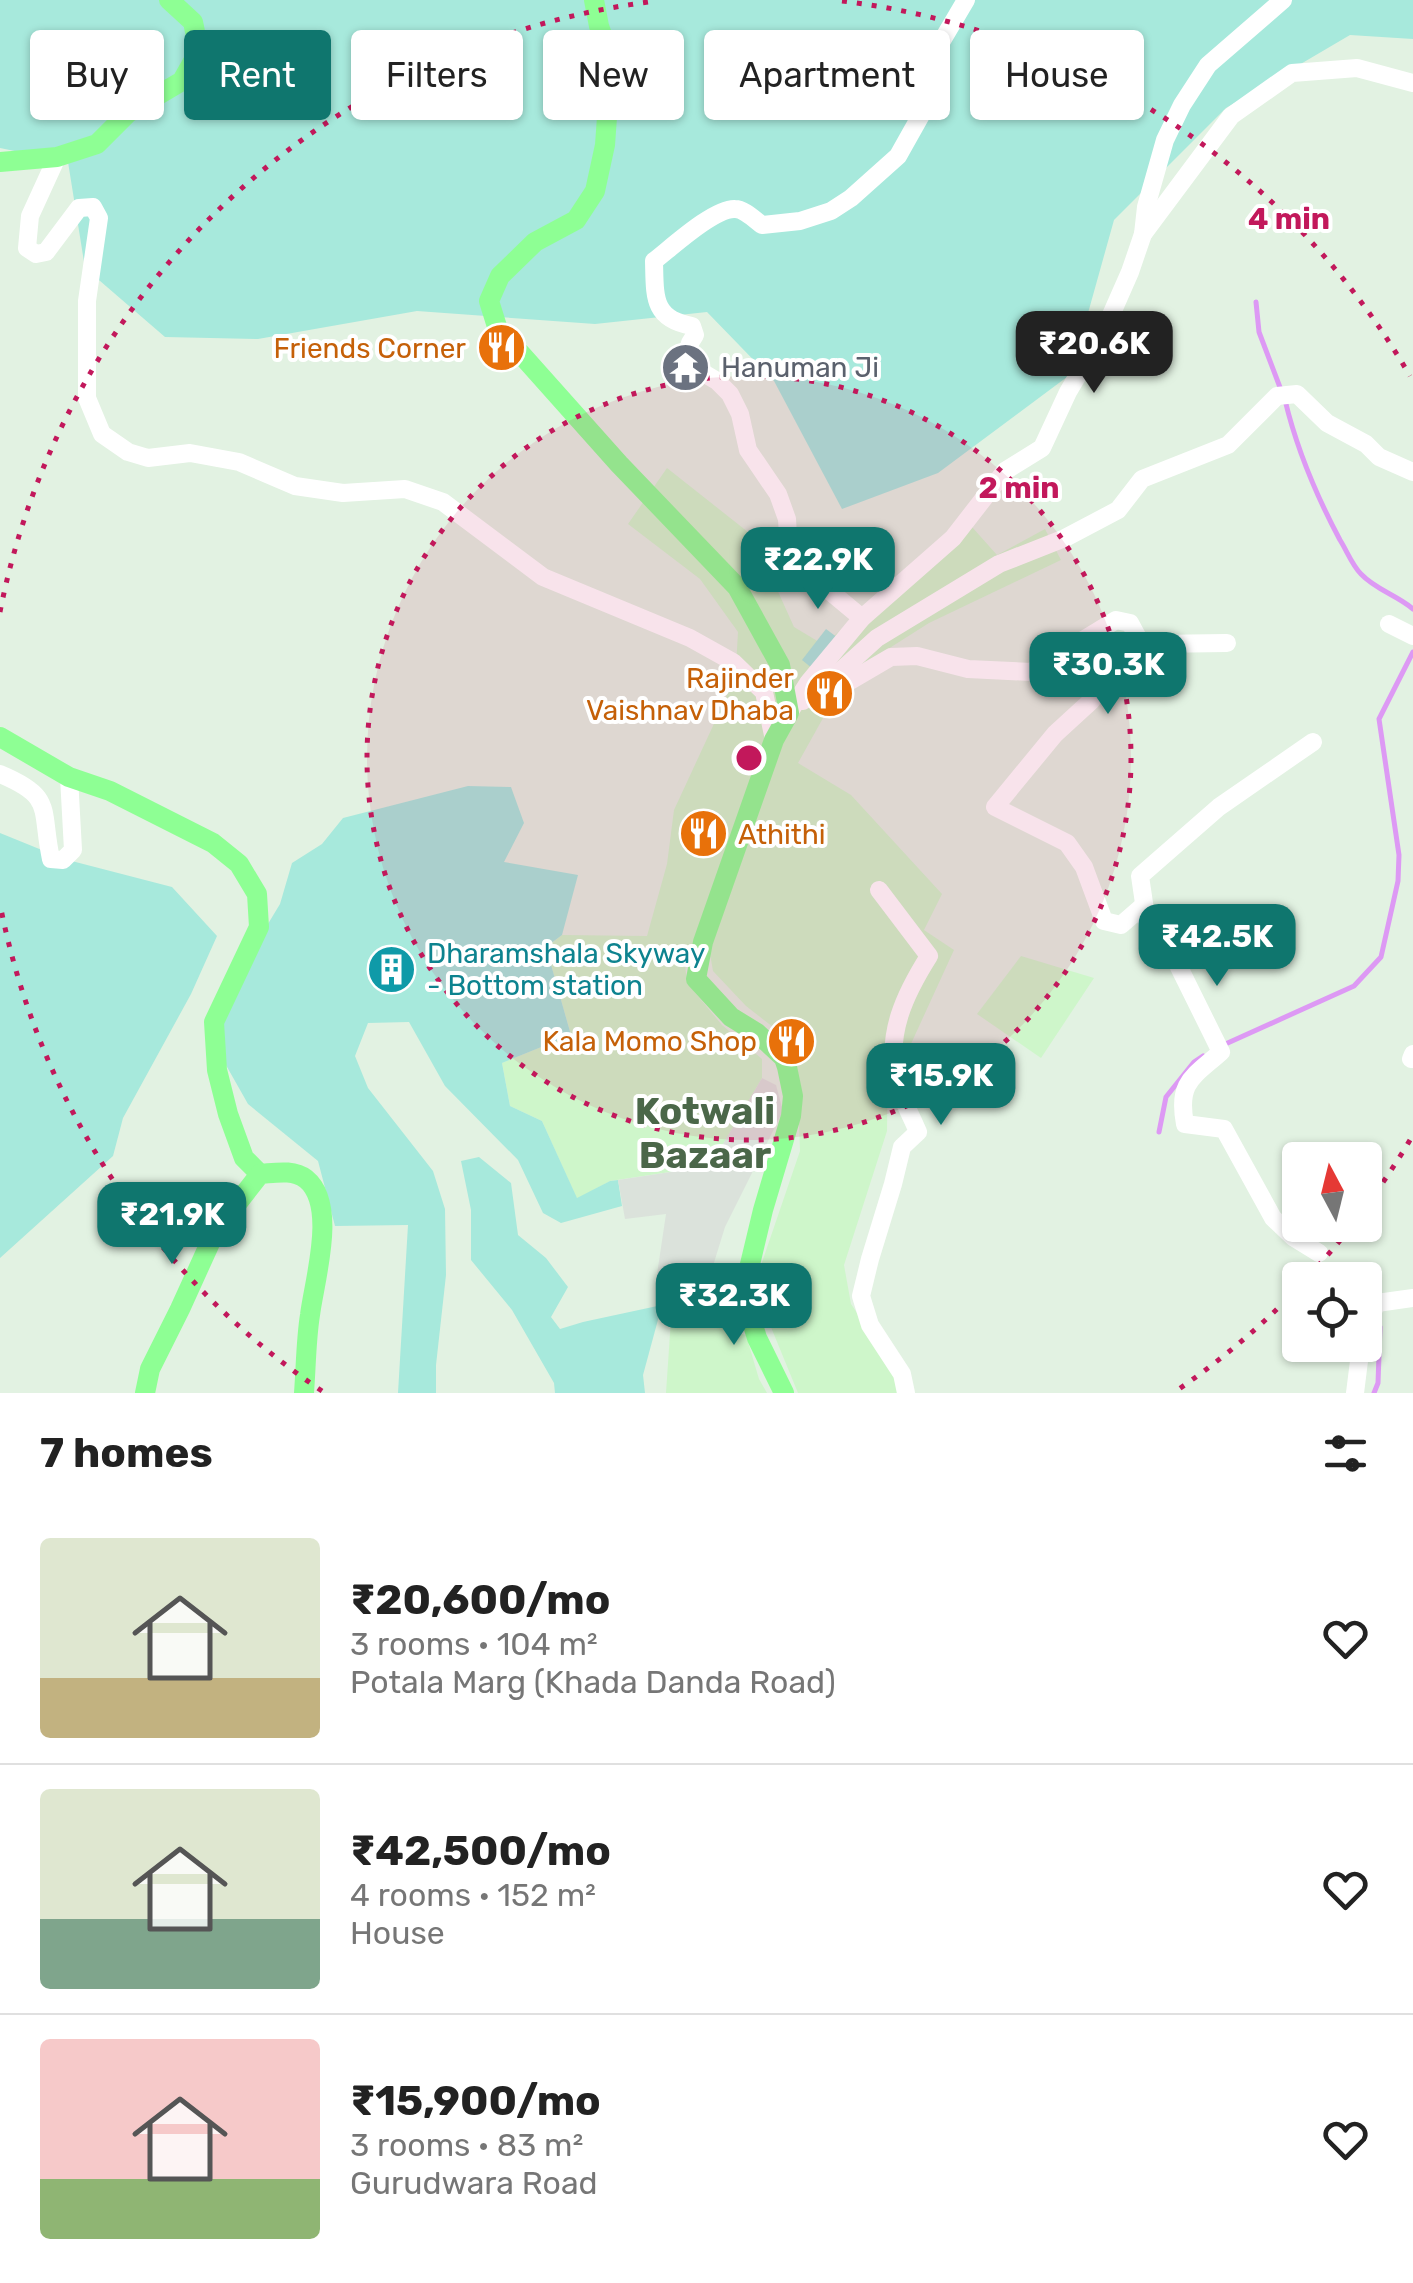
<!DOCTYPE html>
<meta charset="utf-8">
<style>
:root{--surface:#fff;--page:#f2f2f2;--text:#222;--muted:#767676;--line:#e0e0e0;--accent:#0f766e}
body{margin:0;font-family:Rubik,sans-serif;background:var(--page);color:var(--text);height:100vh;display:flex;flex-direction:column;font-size:38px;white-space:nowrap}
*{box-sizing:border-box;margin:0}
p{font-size:32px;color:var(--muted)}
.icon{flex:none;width:55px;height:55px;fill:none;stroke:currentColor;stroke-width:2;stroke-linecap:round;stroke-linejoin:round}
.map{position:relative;height:1393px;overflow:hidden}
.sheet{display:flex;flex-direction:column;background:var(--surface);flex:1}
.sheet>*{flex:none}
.hud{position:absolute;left:30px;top:30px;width:1355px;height:90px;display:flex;gap:20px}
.needle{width:65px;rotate:353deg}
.tools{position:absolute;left:1282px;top:1142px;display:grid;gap:20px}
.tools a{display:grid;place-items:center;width:100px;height:100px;border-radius:10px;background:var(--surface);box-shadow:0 2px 8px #0004;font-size:50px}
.price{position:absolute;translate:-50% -85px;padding:0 22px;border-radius:20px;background:var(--accent);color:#fff;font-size:32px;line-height:65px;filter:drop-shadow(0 2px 5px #0008)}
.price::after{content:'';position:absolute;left:50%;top:60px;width:30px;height:22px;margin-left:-15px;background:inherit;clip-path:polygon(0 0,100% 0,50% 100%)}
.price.on{background:#222;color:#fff}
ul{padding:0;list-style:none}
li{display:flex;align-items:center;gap:30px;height:250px;padding:0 40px}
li+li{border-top:2px solid var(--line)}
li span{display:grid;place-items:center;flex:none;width:280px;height:200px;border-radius:10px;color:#555}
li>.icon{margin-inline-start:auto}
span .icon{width:120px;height:120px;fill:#fffc;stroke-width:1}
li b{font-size:42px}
h2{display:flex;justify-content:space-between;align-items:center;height:120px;padding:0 40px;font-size:42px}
.tag{padding:0 35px;border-radius:10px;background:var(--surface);box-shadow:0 2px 8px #0004;font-size:35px;line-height:90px}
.tag.on{background:var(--accent);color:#fff}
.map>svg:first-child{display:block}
.commercial{fill:#cef6ca}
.green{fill:#a7e9dc}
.parking{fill:#dbe2db}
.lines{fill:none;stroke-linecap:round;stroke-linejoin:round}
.stream{stroke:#dd99f4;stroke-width:5}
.minor{stroke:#fff;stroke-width:18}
.major{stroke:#8eff94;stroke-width:20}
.ring{fill:none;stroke:#c2185b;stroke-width:5;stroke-dasharray:5 10}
.labels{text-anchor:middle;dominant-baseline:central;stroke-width:8;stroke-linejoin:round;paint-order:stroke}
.food-label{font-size:28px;fill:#c56008;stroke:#fff;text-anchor:end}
.worship-label{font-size:28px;fill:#5b616d;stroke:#fff;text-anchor:start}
.culture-label{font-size:28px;fill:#0d838f;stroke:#fff;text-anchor:start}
.district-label{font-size:38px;font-weight:bold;fill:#4b6749;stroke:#fff}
.centre{fill:#c2185b;stroke:#fff;stroke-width:5}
.ring-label{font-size:30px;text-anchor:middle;font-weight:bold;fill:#c2185b;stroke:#fff;stroke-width:8;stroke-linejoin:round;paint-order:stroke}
</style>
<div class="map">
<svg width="1413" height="1393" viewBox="0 0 1413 1393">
<rect width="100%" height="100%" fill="#e2f2e2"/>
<g class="commercial">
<polygon points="667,468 753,536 794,627 824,645 964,518 997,555 1045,529 1061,560 929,623 847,675 798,763 851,795 942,894 924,930 954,950 910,1046 888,1054 887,1131 844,1265 851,1304 889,1361 901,1393 798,1393 766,1315 757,1277 800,1151 797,1065 791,1041 746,1006 713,971 710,954 683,946 687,983 722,1025 762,1059 762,1078 710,1166 610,1181 577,1199 542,1121 510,1106 502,1063 571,1035 546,947 562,935 647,936 667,864 674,810 725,700 736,667 738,632 700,579 628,524"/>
<polygon points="1021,956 1094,978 1041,1058 977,1014"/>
<polygon points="708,1282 728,1292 742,1334 746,1335 759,1379 767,1393 666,1393 673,1289"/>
</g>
<g class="green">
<polygon points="0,0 1413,0 1413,39 1350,35 1226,108 1114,220 1071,374 938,473 842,509 774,381 707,312 595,324 417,311 258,339 165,337 85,268 68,162 0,148"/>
<polygon points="826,629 838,638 813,669 802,660"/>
<polygon points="468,786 511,787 524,823 504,862 578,875 562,935 546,947 571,1035 502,1063 510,1106 542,1121 577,1198 610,1181 618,1180 622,1206 561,1223 543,1213 518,1160 445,1086 409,1022 368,1023 355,1056 368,1088 433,1171 445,1209 446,1275 436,1365 436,1393 398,1393 408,1225 335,1226 318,1161 248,1104 218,1051 222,1000 280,904 292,863 322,844 343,818"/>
<polygon points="0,833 64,859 172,887 217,936 191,994 123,1118 113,1156 0,1258"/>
<polygon points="479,1157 511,1183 518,1235 546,1258 568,1287 551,1317 560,1329 583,1322 662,1305 643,1375 645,1393 555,1393 554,1383 512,1310 471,1260 471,1210 461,1161"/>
</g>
<polygon class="parking" points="762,1078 776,1085 783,1111 725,1227 708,1282 673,1289 656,1281 666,1214 625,1219 618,1180 710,1166"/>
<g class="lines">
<g class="stream">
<polyline points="1256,302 1259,332 1281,390"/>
<path d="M1285,400C1297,450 1316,495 1340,540C1347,551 1352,565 1361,574C1376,590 1397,595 1413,609"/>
<polyline points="1221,1046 1354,986 1381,957 1398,881 1399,855 1379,719 1413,652"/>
<polyline points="1159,1132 1166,1097 1194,1062 1203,1056"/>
<polyline points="1365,1307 1380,1327 1378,1383 1374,1393"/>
</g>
<g class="minor">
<polyline points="57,157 30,216 27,248 36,254 46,252 79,208 93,207 99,218 87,301 87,398 102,434 128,452 148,458 190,453 239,462 295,486 343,493 405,489 443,502 543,577 690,638 733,662 764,692 774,740"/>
<polyline points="1143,234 1231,116 1292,73 1357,68 1413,83"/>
<path d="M862,618L820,583L799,582L790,568L787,519L778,494L748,450L740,414L730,394L717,381L700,371L687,354L690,343L695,335L692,326C652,319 655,296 654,261C671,248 714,208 735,209C744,209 754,219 762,225L800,221L831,211L851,198L898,156L930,99V61L966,0"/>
<polyline points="1389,624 1413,636"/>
<polyline points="835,676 838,674 850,681 891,657 917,656 968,669 1031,672 1116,620 1130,623 1143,647"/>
<polyline points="803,701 835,676 877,638 999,564 1065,538 1118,510 1142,479 1228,445 1277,396 1297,394 1327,423 1366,444 1379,457 1413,472"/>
<polyline points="789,713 808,683 862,618 953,538 1005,471 1042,448 1068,392 1104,331 1130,272 1143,234 1146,207 1165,140 1182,105 1208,65 1283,0"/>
<path d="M1313,742L1219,807L1140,876L1149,937L1177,963L1221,1052C1193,1077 1177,1082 1185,1124L1224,1129L1273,1218L1293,1237L1319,1253"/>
<path d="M0,774C55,797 40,808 51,859L63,860L73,850L69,777"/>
<path d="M879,890L929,956C905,994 885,1035 897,1081C901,1098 911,1115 918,1132L902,1147L893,1184L870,1259L861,1296L870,1325L902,1374L906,1393"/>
<polyline points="1144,905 1121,925 1104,921 1084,867 1067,843 995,807 1055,734 1091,701 1134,649 1153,644 1227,643"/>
<polyline points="1413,1054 1411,1059 1413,1059"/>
<polyline points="1365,1327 1377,1303 1413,1298"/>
<polyline points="1355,1393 1361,1345"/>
</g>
<g class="major">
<polyline points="594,0 599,26 611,61 605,145 595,191 576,220 535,242 500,276 489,301 499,333 520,353 619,464 737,587 780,665 789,713 774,740 703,942 696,979 731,1017 757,1033 784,1058 787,1067 793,1096 791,1116 763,1210 745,1285 748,1309 757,1338 784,1393"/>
<polyline points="0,162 57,157 97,144 128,113 182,81 199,51 193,22 169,0"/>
<polyline points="0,737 69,777 110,791 213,843 239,864 257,894 259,927 214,1022 217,1070 228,1114 244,1158 260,1174"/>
<path d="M145,1393L150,1369L180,1309L215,1232L260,1174C275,1173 293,1169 306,1179C338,1205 314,1281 310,1315C306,1340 306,1367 304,1393"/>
</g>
</g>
<circle cx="749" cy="758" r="382" fill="#c2185b" fill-opacity=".12"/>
<g class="ring">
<circle cx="749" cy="758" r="382"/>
<path d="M1410 1140A763 763 0 0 1 1366 1206M1350 1228A763 763 0 0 1 1307 1278M1298 1288A763 763 0 0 1 1176 1391M322 1391A763 763 0 0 1 0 904M0 612A763 763 0 0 1 656 1M842 1A763 763 0 0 1 1410 376"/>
</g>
<defs>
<symbol id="restaurant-disc" viewBox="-11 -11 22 22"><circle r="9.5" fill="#e8710a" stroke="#fff"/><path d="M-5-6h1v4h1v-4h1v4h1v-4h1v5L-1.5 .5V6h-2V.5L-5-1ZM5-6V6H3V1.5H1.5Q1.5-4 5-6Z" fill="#fff"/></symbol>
<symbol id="temple-disc" viewBox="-11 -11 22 22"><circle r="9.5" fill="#6b7280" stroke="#fff"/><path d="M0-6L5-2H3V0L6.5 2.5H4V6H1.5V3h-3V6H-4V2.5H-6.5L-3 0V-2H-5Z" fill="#fff"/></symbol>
<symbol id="building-disc" viewBox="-11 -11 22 22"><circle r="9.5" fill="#0f9aa8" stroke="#fff"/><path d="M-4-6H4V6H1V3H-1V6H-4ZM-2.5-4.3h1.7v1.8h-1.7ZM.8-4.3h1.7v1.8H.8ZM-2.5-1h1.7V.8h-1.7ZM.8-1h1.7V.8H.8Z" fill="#fff"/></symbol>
</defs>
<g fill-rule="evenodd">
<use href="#restaurant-disc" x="474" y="320" width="55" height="55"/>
<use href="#temple-disc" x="658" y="340" width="55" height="55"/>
<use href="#restaurant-disc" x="802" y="666" width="55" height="55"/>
<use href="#restaurant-disc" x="676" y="806" width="55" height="55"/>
<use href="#building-disc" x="364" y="942" width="55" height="55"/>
<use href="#restaurant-disc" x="764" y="1014" width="55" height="55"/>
</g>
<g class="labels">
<g class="food-label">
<text x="466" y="348">Friends Corner</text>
<text x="794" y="678">Rajinder<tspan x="794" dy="32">Vaishnav Dhaba</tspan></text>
<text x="738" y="834" text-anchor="start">Athithi</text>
<text x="757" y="1041">Kala Momo Shop</text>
</g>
<g class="worship-label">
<text x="721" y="367">Hanuman Ji</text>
</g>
<g class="culture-label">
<text x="427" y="953">Dharamshala Skyway<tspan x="427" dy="32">- Bottom station</tspan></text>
</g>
<g class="district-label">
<text x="705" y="1111">Kotwali<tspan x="705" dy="44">Bazaar</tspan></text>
</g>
</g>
<circle cx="749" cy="758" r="15" class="centre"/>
<g class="ring-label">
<text x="1289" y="229">4 min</text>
<text x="1019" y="498">2 min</text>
</g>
</svg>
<div class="tools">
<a><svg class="needle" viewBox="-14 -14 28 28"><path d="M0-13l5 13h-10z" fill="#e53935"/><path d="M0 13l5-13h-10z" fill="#767676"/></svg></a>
<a><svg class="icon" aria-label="locate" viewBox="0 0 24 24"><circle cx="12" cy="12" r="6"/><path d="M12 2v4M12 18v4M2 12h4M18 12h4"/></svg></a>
</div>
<b class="price on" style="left:1094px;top:396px">₹20.6K</b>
<b class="price" style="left:818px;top:612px">₹22.9K</b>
<b class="price" style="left:1108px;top:717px">₹30.3K</b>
<b class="price" style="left:1217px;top:989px">₹42.5K</b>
<b class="price" style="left:941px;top:1128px">₹15.9K</b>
<b class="price" style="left:172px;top:1267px">₹21.9K</b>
<b class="price" style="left:734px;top:1348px">₹32.3K</b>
<div class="hud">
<a class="tag">Buy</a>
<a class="tag on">Rent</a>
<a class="tag">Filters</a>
<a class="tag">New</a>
<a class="tag">Apartment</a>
<a class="tag">House</a>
</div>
</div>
<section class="sheet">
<h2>7 homes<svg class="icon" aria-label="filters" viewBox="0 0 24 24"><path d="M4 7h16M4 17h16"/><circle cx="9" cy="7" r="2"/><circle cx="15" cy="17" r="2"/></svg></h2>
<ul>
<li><span style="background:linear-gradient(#dfe7d0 70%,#c2b280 0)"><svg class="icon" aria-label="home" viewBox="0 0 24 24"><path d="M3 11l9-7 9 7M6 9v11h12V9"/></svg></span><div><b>₹20,600/mo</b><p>3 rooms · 104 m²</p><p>Potala Marg (Khada Danda Road)</p></div><svg class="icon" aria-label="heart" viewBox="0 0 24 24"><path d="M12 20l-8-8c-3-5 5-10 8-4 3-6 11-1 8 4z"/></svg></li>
<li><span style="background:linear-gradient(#dfe7d0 65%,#7fa58c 0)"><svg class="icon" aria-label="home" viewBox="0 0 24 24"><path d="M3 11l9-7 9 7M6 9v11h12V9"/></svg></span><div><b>₹42,500/mo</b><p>4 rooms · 152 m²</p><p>House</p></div><svg class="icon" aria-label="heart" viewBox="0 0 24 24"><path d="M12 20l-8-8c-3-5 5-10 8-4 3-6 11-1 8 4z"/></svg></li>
<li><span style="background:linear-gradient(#f6c9c9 70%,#8fb573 0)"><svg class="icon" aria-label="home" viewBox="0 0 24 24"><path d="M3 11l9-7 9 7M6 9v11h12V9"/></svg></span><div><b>₹15,900/mo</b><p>3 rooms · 83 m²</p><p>Gurudwara Road</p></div><svg class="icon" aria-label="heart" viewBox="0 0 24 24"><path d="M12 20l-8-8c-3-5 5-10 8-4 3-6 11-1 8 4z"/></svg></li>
</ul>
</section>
